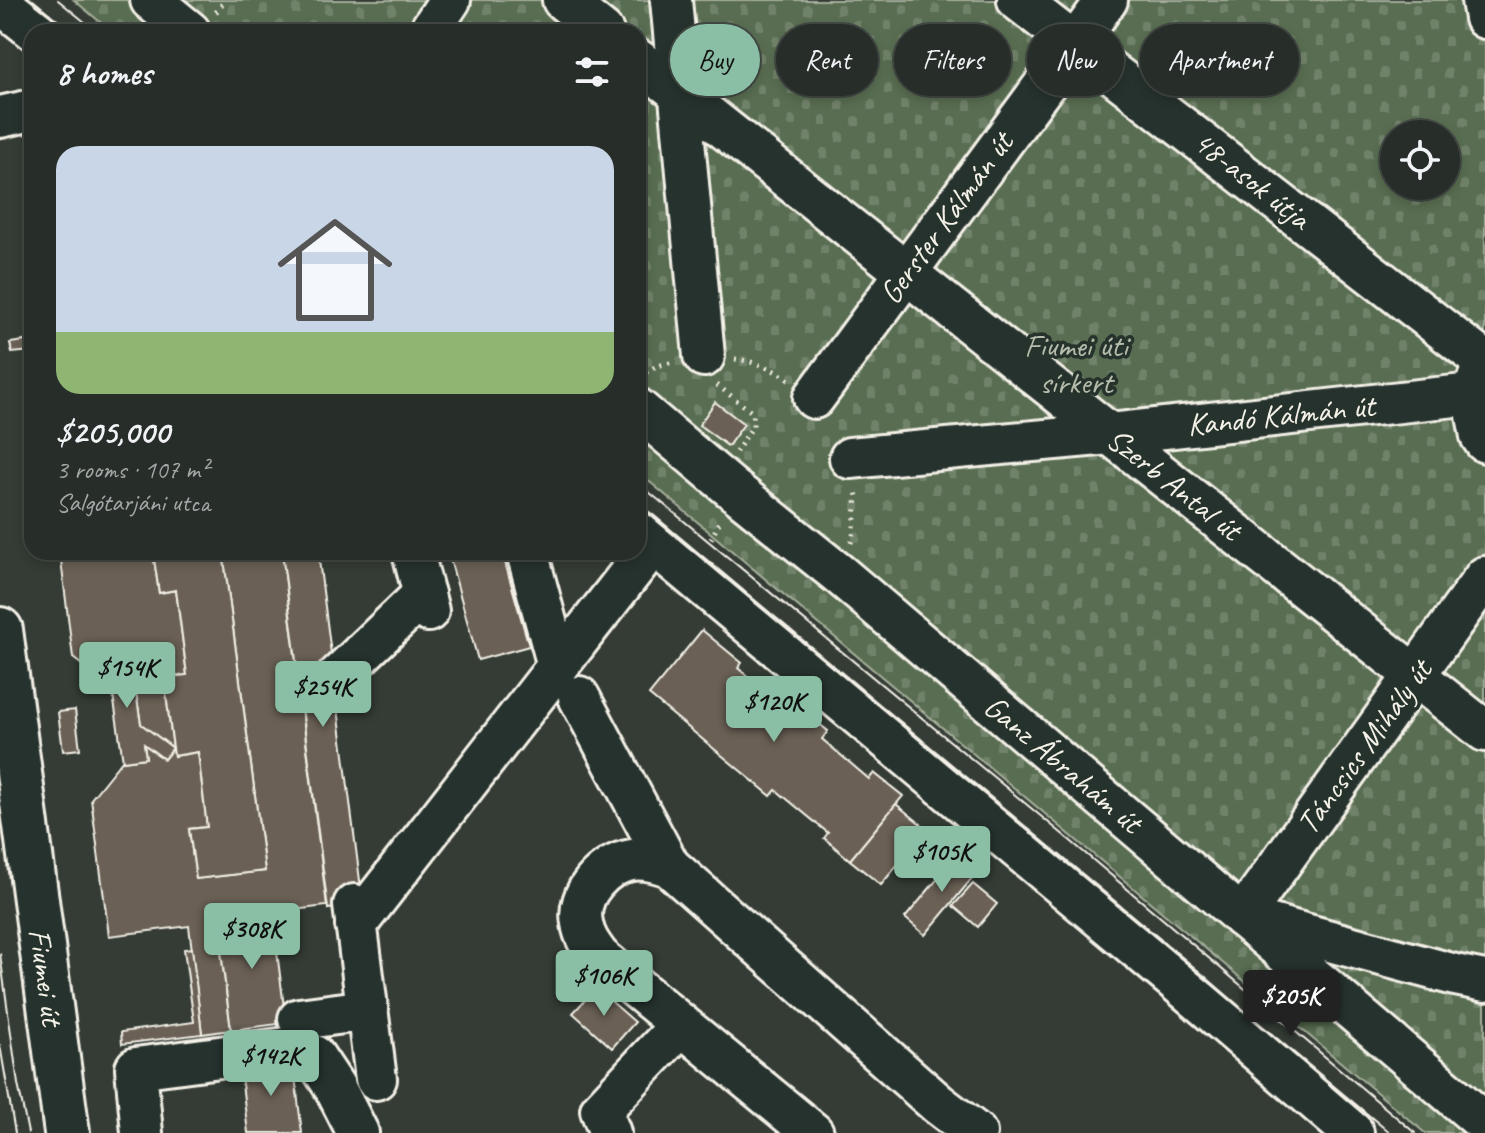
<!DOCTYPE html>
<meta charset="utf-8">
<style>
:root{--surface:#272d28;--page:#2f3530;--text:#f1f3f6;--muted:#a4a8a8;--line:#434945;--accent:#8abfa5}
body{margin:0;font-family:Caveat,sans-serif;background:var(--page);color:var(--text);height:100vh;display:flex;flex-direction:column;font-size:30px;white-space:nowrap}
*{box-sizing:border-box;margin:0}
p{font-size:26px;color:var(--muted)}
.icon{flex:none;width:44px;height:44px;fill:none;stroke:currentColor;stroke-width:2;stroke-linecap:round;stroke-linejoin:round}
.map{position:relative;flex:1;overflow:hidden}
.details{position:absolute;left:24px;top:24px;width:622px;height:536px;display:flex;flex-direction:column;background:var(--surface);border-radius:24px;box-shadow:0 4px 12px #0003,0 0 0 2px var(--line)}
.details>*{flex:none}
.hud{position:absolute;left:670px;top:24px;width:694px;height:72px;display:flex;gap:16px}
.tools{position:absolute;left:1380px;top:120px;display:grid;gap:16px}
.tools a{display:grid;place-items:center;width:80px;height:80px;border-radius:50%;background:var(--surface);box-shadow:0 4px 12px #0003,0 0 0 2px var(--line);font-size:40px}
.price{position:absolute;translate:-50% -68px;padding:0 18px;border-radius:8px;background:var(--accent);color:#111;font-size:26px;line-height:52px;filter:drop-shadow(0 2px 4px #0008)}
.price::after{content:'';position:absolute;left:50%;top:48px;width:24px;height:18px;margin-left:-12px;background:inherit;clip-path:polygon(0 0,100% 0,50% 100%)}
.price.current{background:#222;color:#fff}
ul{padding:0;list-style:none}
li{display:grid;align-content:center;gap:16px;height:424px;padding:0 32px}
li+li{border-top:2px solid var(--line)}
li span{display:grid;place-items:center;height:248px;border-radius:24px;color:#555}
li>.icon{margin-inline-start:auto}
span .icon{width:144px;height:144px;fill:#fffc;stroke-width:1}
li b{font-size:34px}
h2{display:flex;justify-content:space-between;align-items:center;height:96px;padding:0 32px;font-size:34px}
.tag{padding:0 28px;border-radius:36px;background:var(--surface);box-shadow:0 4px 12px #0003,0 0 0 2px var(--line);font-size:28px;line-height:72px}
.tag.current{background:var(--accent);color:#111}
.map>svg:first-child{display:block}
.cemetery{fill:url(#cemetery-stones);stroke:#a6af9c;stroke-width:2;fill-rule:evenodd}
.building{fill:#6b6155;stroke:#f4f1e8;stroke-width:2}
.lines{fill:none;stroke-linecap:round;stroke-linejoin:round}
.minor-casing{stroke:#f4f1e8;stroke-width:46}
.major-casing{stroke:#f4f1e8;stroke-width:50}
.path{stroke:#f4f1e8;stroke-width:5;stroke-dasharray:2 6;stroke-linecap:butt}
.minor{stroke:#26332d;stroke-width:40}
.major{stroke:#26332d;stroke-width:44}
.tram{stroke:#f4f1e8;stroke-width:2}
.labels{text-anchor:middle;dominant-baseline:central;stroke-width:7;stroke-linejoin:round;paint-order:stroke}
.street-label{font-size:32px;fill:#f4f1e8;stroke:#26332d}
.park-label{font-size:32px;fill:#b6bcac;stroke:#26332d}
</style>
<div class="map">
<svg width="1485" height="1133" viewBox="0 0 1485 1133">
<defs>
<pattern id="cemetery-stones" width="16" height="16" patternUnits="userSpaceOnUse" patternTransform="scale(2)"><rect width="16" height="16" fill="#586d51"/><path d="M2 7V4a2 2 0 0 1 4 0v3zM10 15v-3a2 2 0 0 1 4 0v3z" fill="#71826a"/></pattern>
</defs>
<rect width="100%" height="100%" fill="#343c35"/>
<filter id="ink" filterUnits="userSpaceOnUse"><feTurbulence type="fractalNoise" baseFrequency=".0125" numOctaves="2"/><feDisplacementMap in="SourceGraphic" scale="16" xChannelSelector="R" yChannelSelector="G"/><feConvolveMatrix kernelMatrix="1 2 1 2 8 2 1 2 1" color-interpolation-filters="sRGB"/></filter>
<g filter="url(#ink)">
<path class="cemetery" d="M74,0H1485V1133H1425L638,472V32H112ZM1394,134H1446V186H1394Z"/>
<g class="building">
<polygon points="32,340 32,351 12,353 10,343"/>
<polygon points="715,402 744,424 728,446 699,425"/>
<polygon points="60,552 153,552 159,593 176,590 187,675 164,678 174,756 198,752 207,827 189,829 196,879 265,871 223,552 282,552 327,906 217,919 231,1030 202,1034 189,926 109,936 91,799 123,759 123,761 146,758 144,744 164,759 173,748 141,724 131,661 108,665 109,667 89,652 81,664 73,658"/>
<polygon points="153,552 223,552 265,871 196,879 189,829 207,827 198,752 174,756 164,678 187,675 176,590 159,593"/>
<polygon points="282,552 318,552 363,904 328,909"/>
<polygon points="448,552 502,552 529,646 478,660"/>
<polygon points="702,630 742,663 738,668 753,681 755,678 792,709 796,705 828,731 822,739 869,779 874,773 903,796 850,860 824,838 828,833 776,790 771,796 649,695"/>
<polygon points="89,652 109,667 108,665 131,661 141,724 173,748 164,759 144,744 146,758 123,761 112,688 81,664"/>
<polygon points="75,710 80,749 63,751 58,712"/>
<polygon points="896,804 927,829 881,885 850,860"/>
<polygon points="960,852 980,869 925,935 905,918"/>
<polygon points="973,884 997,904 978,927 953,906"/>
<polygon points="272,912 286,1023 231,1030 217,919"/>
<polygon points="192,948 202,1034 122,1044 121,1032 194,1022 184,949"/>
<polygon points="596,988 635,1022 612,1048 573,1013"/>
<polygon points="293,1060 302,1133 248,1133 240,1067"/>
</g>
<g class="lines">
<defs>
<g id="minor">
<polyline points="151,0 190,32"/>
<polyline points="563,0 603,32"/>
<polyline points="671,0 704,356"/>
<polyline points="1018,0 1485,362"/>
<polyline points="1482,0 1485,18"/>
<polyline points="0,3 37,32"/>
<polyline points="429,32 450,0"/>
<polyline points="638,60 1485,731"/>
<polyline points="0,117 32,110"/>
<polyline points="1481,371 1473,394 1481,436 1485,442"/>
<polyline points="814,398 1107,0"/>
<polyline points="638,409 729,486 839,574 1485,1123"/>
<polyline points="850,458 1110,434 1473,394"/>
<polyline points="638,531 1188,991 1353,1133"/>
<polyline points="413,552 428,611"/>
<polyline points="527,552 558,666"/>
<polyline points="334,680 424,594"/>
<polyline points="579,697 669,866"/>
<polyline points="354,905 376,1079"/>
<polyline points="1242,917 1485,577"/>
<polyline points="1253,920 1455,975 1485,981"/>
<polyline points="356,925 653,544"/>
<polyline points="299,1019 367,1010"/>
<polyline points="142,1133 136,1068 295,1047 314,1056 334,1086 358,1133"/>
<polyline points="610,1133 601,1110 681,1025"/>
<path d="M813,1133L599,957C591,946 584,937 582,923C576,894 604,864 632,860C644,858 657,862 669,866L938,1104L976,1133"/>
</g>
<polyline id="major" points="0,630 67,1133"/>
</defs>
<use href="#minor" class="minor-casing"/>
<use href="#major" class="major-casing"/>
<g class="path">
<polyline points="216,12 225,0"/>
<path d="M735,359C753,361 775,369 789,380"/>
<polyline points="639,376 657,366 674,362"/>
<polyline points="717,385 753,413 753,426 736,452"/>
<polyline points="711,539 721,519"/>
<polyline points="851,543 853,537 857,497 856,490"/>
</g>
<use href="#minor" class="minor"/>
<use href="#major" class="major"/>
<g class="tram">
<polyline points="33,0 72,32"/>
<polyline points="58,0 97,32"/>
<polyline points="638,483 1066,837 1415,1133"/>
<polyline points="638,505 1390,1133"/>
<polyline points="0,954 18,1084 28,1133"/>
<polyline points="0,1045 15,1133"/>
</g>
</g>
</g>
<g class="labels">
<g class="street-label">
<text transform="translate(1252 180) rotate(38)">48-asok útja</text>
<text transform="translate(946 218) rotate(-54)">Gerster Kálmán út</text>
<text transform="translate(1281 415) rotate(-6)">Kandó Kálmán út</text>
<text transform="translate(1174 484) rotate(38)">Szerb Antal út</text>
<text transform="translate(1364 747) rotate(-54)">Táncsics Mihály út</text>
<text transform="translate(1063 764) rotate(40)">Ganz Ábrahám út</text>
<text transform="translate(46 977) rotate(82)">Fiumei út</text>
</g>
<g class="park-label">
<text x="1076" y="345">Fiumei úti<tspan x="1076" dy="37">sírkert</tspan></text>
</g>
</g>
</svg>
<div class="tools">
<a><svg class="icon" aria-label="locate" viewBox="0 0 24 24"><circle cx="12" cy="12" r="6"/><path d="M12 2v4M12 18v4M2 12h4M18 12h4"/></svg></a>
</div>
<b class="price" style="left:127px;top:710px">$154K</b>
<b class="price" style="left:323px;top:729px">$254K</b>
<b class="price" style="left:774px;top:744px">$120K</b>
<b class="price" style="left:942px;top:894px">$105K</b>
<b class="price" style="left:252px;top:971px">$308K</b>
<b class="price" style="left:604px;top:1018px">$106K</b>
<b class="price current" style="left:1291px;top:1038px">$205K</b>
<b class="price" style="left:271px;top:1098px">$142K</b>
<div class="hud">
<a class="tag current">Buy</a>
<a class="tag">Rent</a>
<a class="tag">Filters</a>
<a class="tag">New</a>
<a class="tag">Apartment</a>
</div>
<section class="details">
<h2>8 homes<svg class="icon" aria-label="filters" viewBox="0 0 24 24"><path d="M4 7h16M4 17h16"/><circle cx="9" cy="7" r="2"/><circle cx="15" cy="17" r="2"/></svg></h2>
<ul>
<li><span style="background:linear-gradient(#c9d6e8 75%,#8fb573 0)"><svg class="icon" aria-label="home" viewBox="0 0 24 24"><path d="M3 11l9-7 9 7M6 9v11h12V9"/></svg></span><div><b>$205,000</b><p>3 rooms · 107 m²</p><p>Salgótarjáni utca</p></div></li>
</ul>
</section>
</div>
